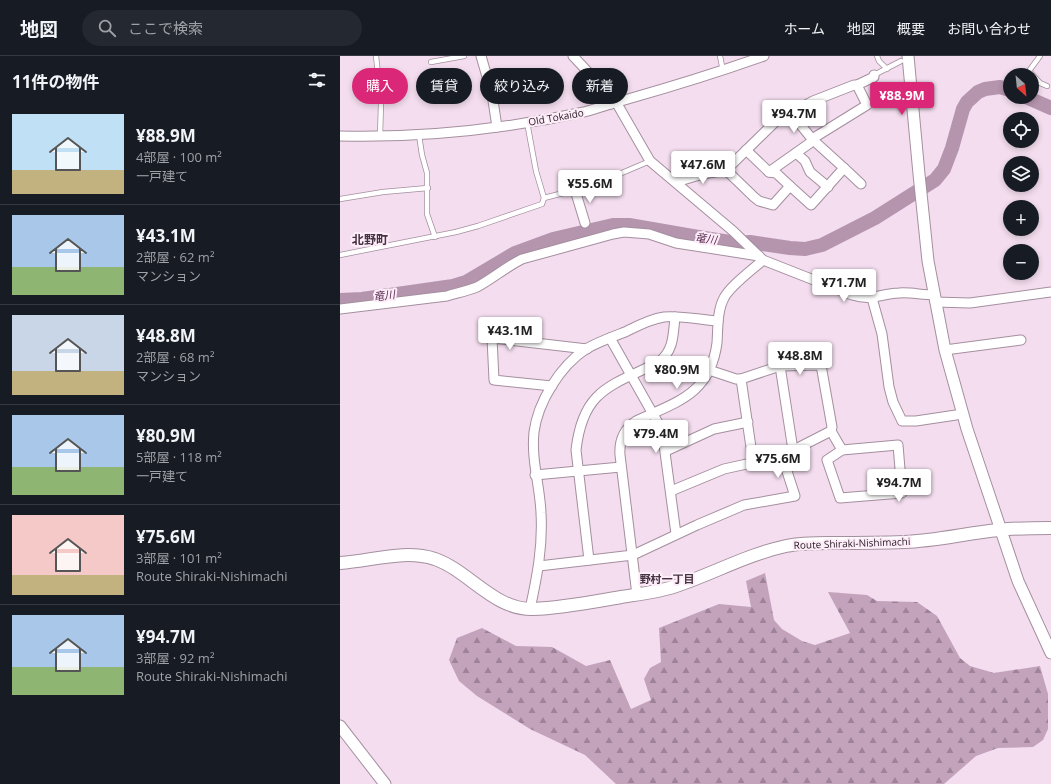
<!DOCTYPE html>
<html lang="ja">
<meta charset="utf-8">
<style>
:root{--surface:#171b24;--page:#242831;--text:#f1f3f6;--muted:#9ea1a6;--line:#363941;--accent:#db2777}
body{margin:0;font-family:"Open Sans","Noto Sans JP",sans-serif;background:var(--page);color:var(--text);height:100vh;display:flex;flex-direction:column;font-size:15px;white-space:nowrap}
*{box-sizing:border-box;margin:0}
p{font-size:13px;color:var(--muted)}
.icon{flex:none;width:22px;height:22px;fill:none;stroke:currentColor;stroke-width:2;stroke-linecap:round;stroke-linejoin:round}
.map{position:relative;flex:1;overflow:hidden}
.side{display:flex;flex-direction:column;background:var(--surface);width:340px}
.side>*{flex:none}
.top-card{position:absolute;left:12px;top:12px;width:380px;height:36px;display:flex;gap:8px}
.needle{width:26px;rotate:153deg}
.fabs{position:absolute;left:663px;top:12px;display:grid;gap:8px}
.fabs a{display:grid;place-items:center;width:36px;height:36px;border-radius:50%;background:var(--surface);box-shadow:0 2px 6px #0003;font-size:20px}
.price{position:absolute;translate:-50% -34px;padding:0 9px;border-radius:4px;background:#fff;color:#222;font-size:13px;line-height:26px;filter:drop-shadow(0 1px 2px #0008)}
.price::after{content:'';position:absolute;left:50%;top:24px;width:12px;height:9px;margin-left:-6px;background:inherit;clip-path:polygon(0 0,100% 0,50% 100%)}
.price.current{background:var(--accent);color:#fff}
ul{padding:0;list-style:none}
li{display:flex;align-items:center;gap:12px;height:100px;padding:0 12px}
li+li{border-top:1px solid var(--line)}
li span{display:grid;place-items:center;flex:none;width:112px;height:80px;border-radius:0px;color:#555}
li>.icon{margin-inline-start:auto}
span .icon{width:48px;height:48px;fill:#fffc;stroke-width:1}
li b{font-size:17px}
h2{display:flex;justify-content:space-between;align-items:center;height:48px;padding:0 12px;font-size:17px}
.tag{padding:0 14px;border-radius:18px;background:var(--surface);box-shadow:0 2px 6px #0003;font-size:14px;line-height:36px}
.tag.current{background:var(--accent);color:#fff}
header{display:flex;align-items:center;gap:24px;box-sizing:border-box;height:56px;padding:0 20px;background:var(--surface);border-bottom:1px solid var(--line)}
header strong{font-size:19px}
nav{display:flex;gap:22px;margin-inline-start:auto;font-size:14px}
.search{width:280px;height:36px;background:var(--page);display:flex;align-items:center;gap:10px;box-sizing:border-box;padding:0 14px;border-radius:22px;color:var(--muted);font-size:15px}
main{display:flex;flex:1;min-height:0}
.map>svg:first-child{display:block}
.forest{fill:url(#forest-firs)}
.lines{fill:none;stroke-linecap:round;stroke-linejoin:round}
.river{stroke:#b594ae;stroke-width:14}
.service-casing{stroke:#a48f9f;stroke-width:6}
.minor-casing{stroke:#a48f9f;stroke-width:11}
.tertiary-casing{stroke:#a48f9f;stroke-width:13}
.secondary-casing{stroke:#a48f9f;stroke-width:14}
.service{stroke:#fff;stroke-width:4.5}
.minor{stroke:#fff;stroke-width:9}
.tertiary{stroke:#fff;stroke-width:11}
.secondary{stroke:#fff;stroke-width:12}
.labels{text-anchor:middle;dominant-baseline:central;stroke-width:4;stroke-linejoin:round;paint-order:stroke}
.street-label{font-size:10px;fill:#221a20;stroke:#feecf9}
.water-label{font-size:11px;font-style:italic;fill:#5a2e52;stroke:#feecf9}
.neighbourhood-label{font-size:11px;font-weight:bold;fill:#443341;stroke:#feecf9}
.quarter-label{font-size:12px;font-weight:bold;fill:#443341;stroke:#feecf9}
</style>
<header>
<strong>地図</strong>
<div class="search"><svg class="icon" aria-label="search" viewBox="0 0 24 24"><circle cx="10" cy="10" r="6"/><path d="M15 15l6 6"/></svg>ここで検索</div>
<nav><a>ホーム</a><a>地図</a><a>概要</a><a>お問い合わせ</a></nav>
</header>
<main>
<section class="side">
<h2>11件の物件<svg class="icon" aria-label="filters" viewBox="0 0 24 24"><path d="M4 7h16M4 17h16"/><circle cx="9" cy="7" r="2"/><circle cx="15" cy="17" r="2"/></svg></h2>
<ul>
<li><span style="background:linear-gradient(#bfe0f5 70%,#c2b280 0)"><svg class="icon" aria-label="home" viewBox="0 0 24 24"><path d="M3 11l9-7 9 7M6 9v11h12V9"/></svg></span><div><b>¥88.9M</b><p>4部屋 · 100 m²</p><p>一戸建て</p></div></li>
<li><span style="background:linear-gradient(#a9c7e8 65%,#8fb573 0)"><svg class="icon" aria-label="home" viewBox="0 0 24 24"><path d="M3 11l9-7 9 7M6 9v11h12V9"/></svg></span><div><b>¥43.1M</b><p>2部屋 · 62 m²</p><p>マンション</p></div></li>
<li><span style="background:linear-gradient(#c9d6e8 70%,#c2b280 0)"><svg class="icon" aria-label="home" viewBox="0 0 24 24"><path d="M3 11l9-7 9 7M6 9v11h12V9"/></svg></span><div><b>¥48.8M</b><p>2部屋 · 68 m²</p><p>マンション</p></div></li>
<li><span style="background:linear-gradient(#a9c7e8 65%,#8fb573 0)"><svg class="icon" aria-label="home" viewBox="0 0 24 24"><path d="M3 11l9-7 9 7M6 9v11h12V9"/></svg></span><div><b>¥80.9M</b><p>5部屋 · 118 m²</p><p>一戸建て</p></div></li>
<li><span style="background:linear-gradient(#f6c9c9 75%,#c2b280 0)"><svg class="icon" aria-label="home" viewBox="0 0 24 24"><path d="M3 11l9-7 9 7M6 9v11h12V9"/></svg></span><div><b>¥75.6M</b><p>3部屋 · 101 m²</p><p>Route Shiraki-Nishimachi</p></div></li>
<li><span style="background:linear-gradient(#a9c7e8 65%,#8fb573 0)"><svg class="icon" aria-label="home" viewBox="0 0 24 24"><path d="M3 11l9-7 9 7M6 9v11h12V9"/></svg></span><div><b>¥94.7M</b><p>3部屋 · 92 m²</p><p>Route Shiraki-Nishimachi</p></div></li>
</ul>
</section>
<div class="map">
<svg width="711" height="728" viewBox="0 0 711 728">
<defs>
<pattern id="forest-firs" width="22" height="20" patternUnits="userSpaceOnUse"><rect width="22" height="20" fill="#c3a2bb"/><path d="M5 1l3.5 6h-7zM16 11l3.5 6h-7z" fill="#9e8398"/></pattern>
</defs>
<rect width="100%" height="100%" fill="#f3ddee"/>
<polygon class="forest" points="425,517 434,564 442,573 462,585 475,589 510,577 488,536 527,539 537,545 577,546 597,560 620,602 630,610 654,617 700,610 708,638 708,673 703,684 693,691 658,692 636,700 604,728 276,728 245,699 190,673 137,640 119,625 109,604 117,582 142,572 176,590 212,591 246,610 270,604 291,653 311,644 304,623 310,612 321,606 319,572 379,548 411,551 406,525"/>
<g class="lines">
<g class="river">
<polyline points="686,41 711,52"/>
<polyline points="0,244 22,243 113,230 126,226 175,197 213,183 273,169 289,169 364,182 397,187 410,186 450,192 465,193 482,189 535,162 595,124 604,113 612,92 623,53 627,46 638,36 645,33 660,31 670,34"/>
</g>
<defs>
<g id="service">
<polyline points="36,0 38,18 44,32 41,47 40,80"/>
<polyline points="380,0 383,15"/>
<polyline points="537,0 539,5 547,13"/>
<polyline points="700,0 689,15 700,27 707,30"/>
<polyline points="91,6 124,0"/>
<polyline points="534,19 561,5"/>
<polyline points="187,66 196,115 204,142"/>
<polyline points="79,79 82,99 87,117 87,158 95,181"/>
<polyline points="0,143 43,136 88,132"/>
<polyline points="0,199 116,176 138,170 202,148 204,142 235,134 267,122 270,122 310,105"/>
</g>
<g id="minor">
<polyline points="141,0 152,38 157,71"/>
<polyline points="233,0 262,31 271,48"/>
<path d="M276,46L310,105L393,175L423,204L512,239C533,245 539,238 559,237C570,236 582,239 594,239"/>
<path d="M0,80C81,82 165,73 244,56C259,52 273,47 288,43C334,30 379,16 424,0"/>
<polyline points="406,94 429,116 470,87 472,83 452,58"/>
<polyline points="456,97 465,105 470,116 488,131"/>
<polyline points="504,112 472,83 527,49 517,29"/>
<polyline points="429,116 436,117 450,130"/>
<polyline points="336,126 363,118 386,114"/>
<polyline points="521,128 504,112 471,149 450,130 433,149 419,145 414,141 386,114 435,66 473,45 514,29 517,29 534,21 534,19"/>
<polyline points="235,134 245,167"/>
<polyline points="532,242 542,278 549,331 553,346 562,365 576,365 616,359"/>
<polyline points="595,246 630,247 711,236"/>
<path d="M0,253L107,240C117,237 127,235 137,231C152,223 166,211 182,203L273,178L284,176L309,178L336,187L419,200"/>
<polyline points="270,282 322,374 336,478"/>
<polyline points="605,294 681,284"/>
<polyline points="440,310 453,394"/>
<polyline points="401,323 413,405"/>
<polyline points="212,330 154,324 152,282 247,293"/>
<polyline points="491,375 502,394"/>
<polygon points="558,389 562,437 500,442 487,404 502,394"/>
<polyline points="326,395 374,373 408,366"/>
<polyline points="195,419 281,411"/>
<polyline points="331,435 384,413 442,400 491,375 492,371 481,309 440,310 401,323 396,323 369,314"/>
<path d="M249,504L236,394C243,333 271,330 319,306C334,294 333,279 335,261"/>
<polyline points="199,510 293,499 357,469 404,449 455,440 442,400"/>
<path d="M297,539L280,399C279,385 284,373 296,365C336,346 370,339 377,287C378,273 377,255 384,242C390,230 412,214 423,204"/>
<path d="M190,553C197,521 203,490 201,457C200,430 191,404 194,376C198,346 220,310 246,293C258,286 272,281 285,276C297,270 310,263 324,261C337,259 364,264 378,265"/>
</g>
<g id="tertiary">
<polyline points="568,0 579,118 588,205 605,294 627,373 678,525 711,597"/>
<polyline points="0,670 45,728"/>
</g>
<path id="secondary" d="M0,507C32,505 64,493 95,503C129,515 154,554 193,553C222,552 252,546 281,541C300,538 320,536 339,529C374,517 409,498 446,490C460,487 476,487 490,487C515,487 539,487 564,486C596,485 627,477 659,474C676,472 694,472 711,472"/>
</defs>
<use href="#service" class="service-casing"/>
<use href="#minor" class="minor-casing"/>
<use href="#tertiary" class="tertiary-casing"/>
<use href="#secondary" class="secondary-casing"/>
<use href="#service" class="service"/>
<use href="#minor" class="minor"/>
<use href="#tertiary" class="tertiary"/>
<use href="#secondary" class="secondary"/>
</g>
<g class="labels">
<g class="street-label">
<text transform="translate(216 61) rotate(-10)">Old Tokaido</text>
<text transform="translate(512 487) rotate(-2)">Route Shiraki-Nishimachi</text>
</g>
<g class="water-label">
<text transform="translate(366 182) rotate(8)">竜川</text>
<text transform="translate(44 239) rotate(-7)">竜川</text>
</g>
<g class="neighbourhood-label">
<text x="327" y="522">野村一丁目</text>
</g>
<g class="quarter-label">
<text x="30" y="183">北野町</text>
</g>
</g>
</svg>
<div class="fabs">
<a><svg class="needle" viewBox="-14 -14 28 28"><path d="M0-13l5 13h-10z" fill="#e53935"/><path d="M0 13l5-13h-10z" fill="#9ea1a6"/></svg></a>
<a><svg class="icon" aria-label="locate" viewBox="0 0 24 24"><circle cx="12" cy="12" r="6"/><path d="M12 2v4M12 18v4M2 12h4M18 12h4"/></svg></a>
<a><svg class="icon" aria-label="layers" viewBox="0 0 24 24"><path d="M12 4l9 5-9 5-9-5zM3 14l9 5 9-5"/></svg></a>
<a>+</a>
<a>−</a>
</div>
<b class="price current" style="left:562px;top:60px">¥88.9M</b>
<b class="price" style="left:454px;top:78px">¥94.7M</b>
<b class="price" style="left:363px;top:129px">¥47.6M</b>
<b class="price" style="left:250px;top:148px">¥55.6M</b>
<b class="price" style="left:504px;top:247px">¥71.7M</b>
<b class="price" style="left:170px;top:295px">¥43.1M</b>
<b class="price" style="left:460px;top:320px">¥48.8M</b>
<b class="price" style="left:337px;top:334px">¥80.9M</b>
<b class="price" style="left:316px;top:398px">¥79.4M</b>
<b class="price" style="left:438px;top:423px">¥75.6M</b>
<b class="price" style="left:559px;top:447px">¥94.7M</b>
<div class="top-card">
<a class="tag current">購入</a>
<a class="tag">賃貸</a>
<a class="tag">絞り込み</a>
<a class="tag">新着</a>
</div>
</div>
</main>
